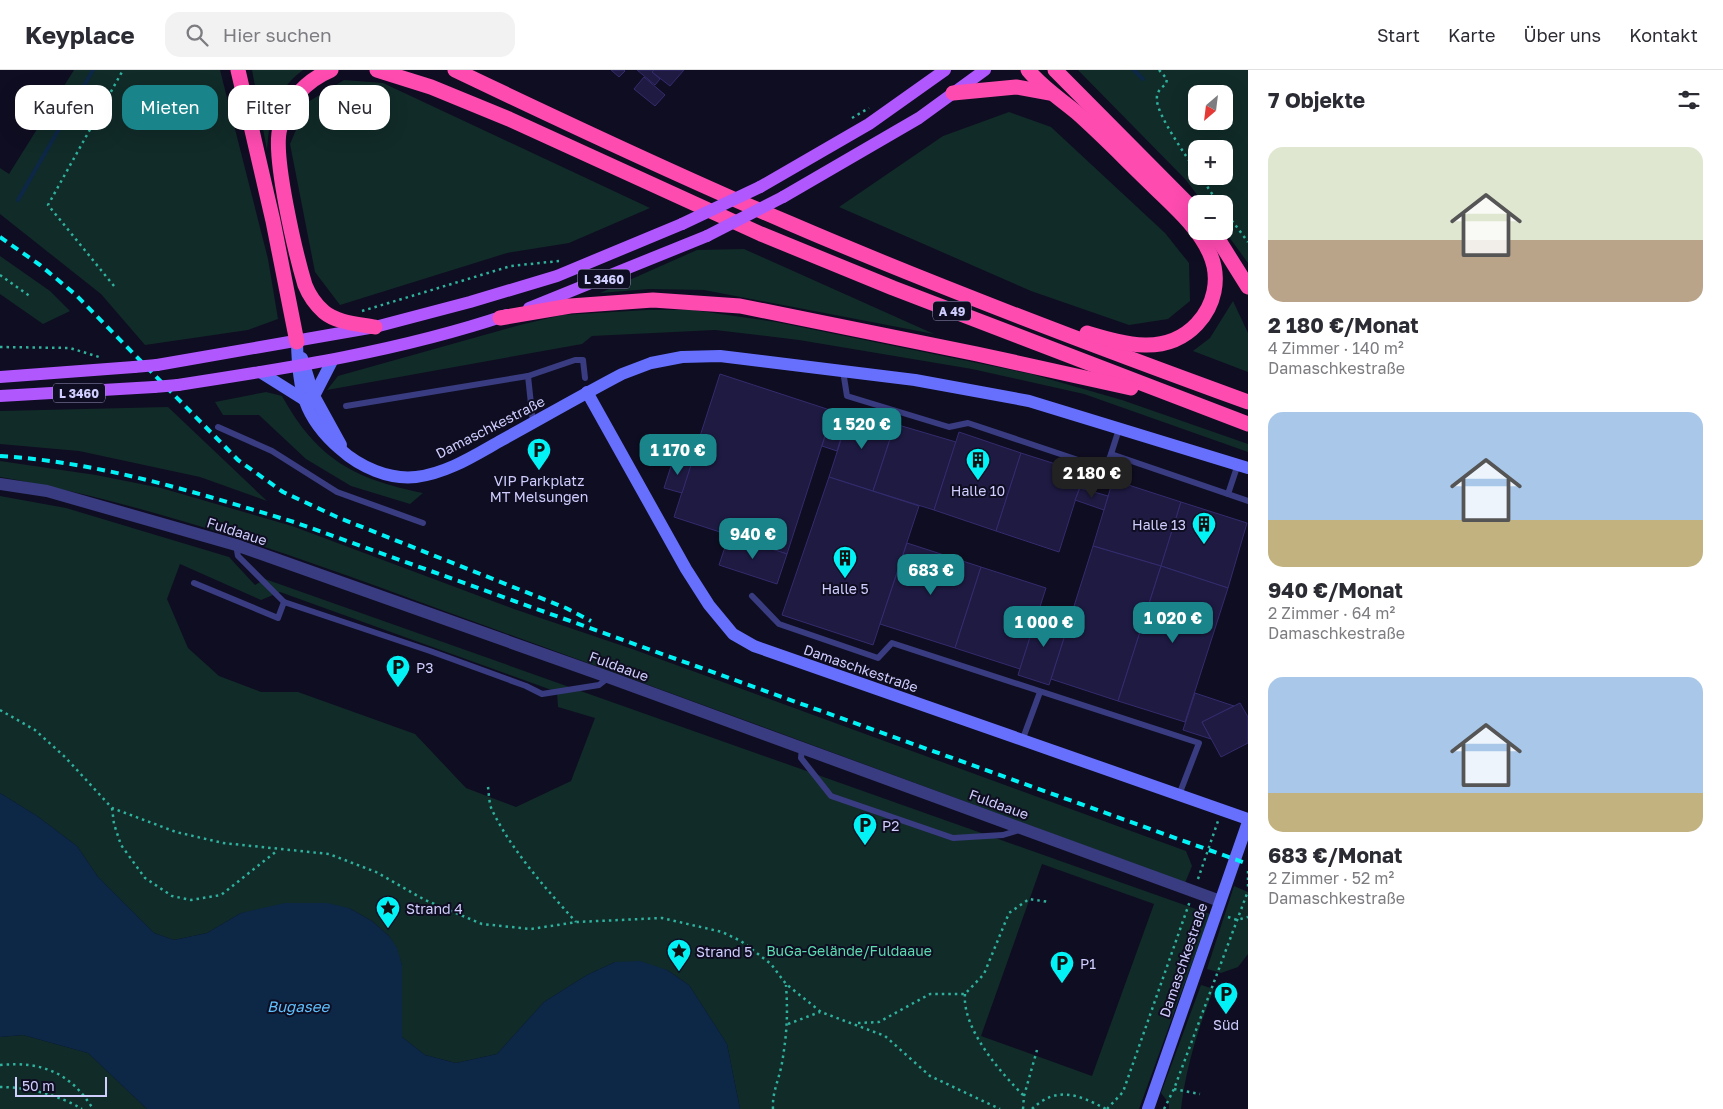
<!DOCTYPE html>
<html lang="de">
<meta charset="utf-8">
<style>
:root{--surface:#fff;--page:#f2f2f3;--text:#2b2b33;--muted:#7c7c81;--line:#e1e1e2;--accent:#19858a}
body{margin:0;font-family:"Golos Text",sans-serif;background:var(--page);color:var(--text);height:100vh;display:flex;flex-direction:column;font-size:19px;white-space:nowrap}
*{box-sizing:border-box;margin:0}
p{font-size:16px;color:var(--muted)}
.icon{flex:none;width:28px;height:28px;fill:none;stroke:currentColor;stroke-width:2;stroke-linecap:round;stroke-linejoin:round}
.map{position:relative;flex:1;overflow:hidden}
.drawer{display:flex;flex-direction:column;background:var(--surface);width:475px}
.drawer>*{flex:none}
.banner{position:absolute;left:15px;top:15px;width:475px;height:45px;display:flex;gap:10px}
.needle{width:32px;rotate:208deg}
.fabs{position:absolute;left:1188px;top:15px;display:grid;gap:10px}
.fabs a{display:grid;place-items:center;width:45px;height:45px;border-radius:10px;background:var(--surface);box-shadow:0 5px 20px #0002;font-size:25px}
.scale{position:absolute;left:15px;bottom:12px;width:92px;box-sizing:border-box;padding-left:5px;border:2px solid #d0cefe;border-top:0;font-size:14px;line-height:18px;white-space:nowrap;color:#d0cefe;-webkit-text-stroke:4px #0f0d21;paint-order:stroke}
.price{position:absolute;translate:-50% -42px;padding:0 11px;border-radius:10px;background:var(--accent);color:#fff;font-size:16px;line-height:32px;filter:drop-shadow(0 1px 2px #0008)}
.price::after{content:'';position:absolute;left:50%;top:30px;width:15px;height:11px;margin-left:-8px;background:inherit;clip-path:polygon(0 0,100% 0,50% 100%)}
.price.on{background:#222;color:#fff}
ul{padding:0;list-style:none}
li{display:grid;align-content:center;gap:10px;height:265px;padding:0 20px}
li span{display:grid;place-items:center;height:155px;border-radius:15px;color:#555}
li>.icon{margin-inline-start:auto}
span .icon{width:90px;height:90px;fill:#fffc;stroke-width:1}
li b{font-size:21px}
h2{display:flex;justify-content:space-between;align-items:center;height:60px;padding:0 20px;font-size:21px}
.chip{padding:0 18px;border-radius:15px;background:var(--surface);box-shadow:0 5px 20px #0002;font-size:18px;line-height:45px}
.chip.on{background:var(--accent);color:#fff}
header{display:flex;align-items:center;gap:30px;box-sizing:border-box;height:70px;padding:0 25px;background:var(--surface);border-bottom:1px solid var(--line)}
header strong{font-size:24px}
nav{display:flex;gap:28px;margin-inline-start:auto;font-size:18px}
.search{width:350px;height:45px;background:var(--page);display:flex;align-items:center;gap:12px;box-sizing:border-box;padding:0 18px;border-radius:15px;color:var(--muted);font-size:19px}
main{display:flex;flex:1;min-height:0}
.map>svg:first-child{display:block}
.green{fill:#112b28;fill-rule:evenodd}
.water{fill:#0d2746}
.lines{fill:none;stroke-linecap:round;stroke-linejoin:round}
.stream{stroke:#0d2746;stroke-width:4}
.building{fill:#1e1a42;stroke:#332c6e}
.path{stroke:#2fb19e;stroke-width:2.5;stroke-dasharray:2.5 4;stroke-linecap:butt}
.lane{stroke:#393c80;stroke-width:6}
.street{stroke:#393c80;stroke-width:12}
.secondary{stroke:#6770fd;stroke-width:12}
.primary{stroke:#b057fd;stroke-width:12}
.highway{stroke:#fd4bb0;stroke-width:15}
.rail{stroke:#03f2f5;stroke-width:4;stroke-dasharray:8 6;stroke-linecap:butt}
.primary-bridge{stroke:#b057fd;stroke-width:12}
.labels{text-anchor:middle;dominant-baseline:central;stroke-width:4;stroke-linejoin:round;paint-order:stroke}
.shield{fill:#0f0d21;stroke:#9694bc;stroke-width:1}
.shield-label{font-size:12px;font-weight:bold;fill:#d0cefe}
.street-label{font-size:14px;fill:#d0cefe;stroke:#0f0d21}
.poi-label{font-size:14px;fill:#d0cefe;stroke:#0f0d21;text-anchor:start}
.park-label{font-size:14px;fill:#5bddb1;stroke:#0f0d21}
.water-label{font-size:15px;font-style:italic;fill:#5ec1fd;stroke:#0f0d21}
</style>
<header>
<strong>Keyplace</strong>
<div class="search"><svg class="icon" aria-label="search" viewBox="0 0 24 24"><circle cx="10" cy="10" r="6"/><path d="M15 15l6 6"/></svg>Hier suchen</div>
<nav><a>Start</a><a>Karte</a><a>Über uns</a><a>Kontakt</a></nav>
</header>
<main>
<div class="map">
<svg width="1248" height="1039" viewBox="0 0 1248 1039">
<rect width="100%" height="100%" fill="#0f0d21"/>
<g class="green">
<polygon points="74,0 220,0 268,189 278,249 248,260 145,275 101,224 0,144 0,98 9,104"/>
<path d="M252,0H303C273,23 270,45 267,80Z"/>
<path d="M1078,0H1248V193L1224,160V134H1204L1186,110ZM1196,24H1224V51H1196ZM1196,79H1224V106H1196Z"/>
<polygon points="344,10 383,13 650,138 569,173 507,183 340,235 315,202 290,74 308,32"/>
<polygon points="1009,42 1051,57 1165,163 1189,193 1190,231 1168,249 1129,255 1031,221 839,137 943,66"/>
<polygon points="744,179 934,264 704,220 649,219 600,223 697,180"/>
<polygon points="0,186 50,221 70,241 43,254 0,224"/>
<polygon points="1233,231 1248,263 1248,302 1193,281 1210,268"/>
<polygon points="647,240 693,240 776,252 1031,304 1122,330 1248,374 1248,382 1084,324 972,299 799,270 715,260 592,266 582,274 327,320 338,306 520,255 562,245"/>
<path d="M266,322L282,326C317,389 354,409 423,423L410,434L351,416L306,389L259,345H223L215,332Z"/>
<polygon points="168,337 267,431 200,407 79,381 0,374 0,341"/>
<path d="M0,391L96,405L161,418L292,456L514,539L635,580L1186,781L1192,796L1185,813C959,729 732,645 505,563C339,503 175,438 0,407Z"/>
<path d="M0,426L66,438L229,487L255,515L265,509L1210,844L1139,1039H740L727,974L689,915L667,900L615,892L587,905L544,932L497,984L456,993L425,985L402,967V895L389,866L372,851L349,838L241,843L207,863L174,870L154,863L98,807L77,776L37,746L0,723ZM180,494L261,530L280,522L557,622L558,637L595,648L571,711L516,737L466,718L415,664L298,622H261L219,606L188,578L167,529ZM1042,794L1154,834L1092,1006L981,966Z"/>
<polygon points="1234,816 1248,822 1248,884 1238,897 1221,903 1207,899"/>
<path d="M1201,915L1214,919C1198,958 1186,997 1181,1039H1169V1033L1161,1023Z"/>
<polygon points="23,965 88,983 147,1039 0,1039 0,967"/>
</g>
<polygon class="water" points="0,723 37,746 77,776 98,807 154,863 174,870 207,863 241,843 285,833 327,833 349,838 372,851 389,866 397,878 402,895 402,967 425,985 456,993 497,984 544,932 587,905 615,892 640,891 667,900 689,915 727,974 740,1039 147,1039 88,983 23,965 0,967"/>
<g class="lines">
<g class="stream">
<polyline points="1134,0 1143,9"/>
<polyline points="18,130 93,0"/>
</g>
</g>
<g class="building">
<polygon points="611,0 624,0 625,1 619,7"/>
<polygon points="637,0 654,0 652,2 660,9 655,15"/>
<polygon points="654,0 684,0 670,16 652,2"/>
<polygon points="644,7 665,25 655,36 634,19"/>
<polygon points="720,304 833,341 787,484 674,447"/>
<polygon points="851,339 895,354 873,421 829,407"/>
<polygon points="895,354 956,372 934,440 873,421"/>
<polygon points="959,362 1021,383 996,461 934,440"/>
<polygon points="826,363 841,368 837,381 822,376"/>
<polygon points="1021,383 1084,403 1059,482 996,461"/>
<polygon points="673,390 691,395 682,423 664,418"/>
<polygon points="829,407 919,436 873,575 782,545"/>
<polygon points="1113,410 1181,432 1161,496 1093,476"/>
<polygon points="1080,418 1108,426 1104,440 1075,430"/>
<polygon points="1181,432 1247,453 1228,518 1161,496"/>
<polygon points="729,465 787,484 777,514 719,495"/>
<polygon points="907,473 981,497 955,578 880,554"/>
<polygon points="1093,476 1161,496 1118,631 1051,609"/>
<polygon points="1161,496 1228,518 1185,652 1118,631"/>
<polygon points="981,497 1046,518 1020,599 955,578"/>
<polygon points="1038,542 1069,552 1049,615 1018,605"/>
<polygon points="1195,623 1234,636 1202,652 1211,669 1183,660"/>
<polygon points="1240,633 1248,647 1248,673 1221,687 1202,652"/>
</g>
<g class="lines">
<g class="path">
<path d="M1159,0L1167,9L1166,14C1161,18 1156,22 1157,30C1157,45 1187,87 1196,101"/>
<polyline points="852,48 869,38"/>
<polyline points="1200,106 1219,134"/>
<polyline points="1224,140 1248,172"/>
<polyline points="0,205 31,227"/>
<polyline points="114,216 48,135 123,0"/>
<polyline points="362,241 511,196 559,191"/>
<polyline points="0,277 70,278 99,287"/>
<polyline points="0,640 35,660 65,687 112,738 176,762 223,773 329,784 376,802 425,830 482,854 531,859 577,852 662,848 722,862 741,871 771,894 786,914 821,942 885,966 930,1006 1000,1039"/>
<path d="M488,717C489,724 489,734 492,740C512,781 546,819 576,852"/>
<polyline points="112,738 114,754 121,775 145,808 172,826 191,830 221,825 278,780"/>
<polyline points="1248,801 1248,820"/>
<polyline points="1198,809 1218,751"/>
<polyline points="1228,847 1237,850 1248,847"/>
<path d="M965,924C962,959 1001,1003 1024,1026"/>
<polyline points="858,953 879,952 930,924 965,924 984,904 1009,843 1029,829 1049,832"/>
<polyline points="788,954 820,942"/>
<path d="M0,995C42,991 71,1003 93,1039"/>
<path d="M0,1017C27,1017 59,1025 82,1039"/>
<polyline points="1174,1019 1200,1024"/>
<path d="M773,1039C772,1022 779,1010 782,993C787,963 788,945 786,915"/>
<polyline points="1023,1039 1024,1026 1037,980"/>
<path d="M1032,1039C1057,1015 1079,1025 1106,1039"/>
<polyline points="1107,1039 1123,1022 1190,831"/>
<polyline points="1164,1039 1174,1019 1248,821"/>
</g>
<g class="lane">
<polyline points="843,301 847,326 949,357 968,353 1105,399 1111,384 1248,431"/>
<polyline points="528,306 533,353"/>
<polyline points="346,336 528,306 575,290 583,290 585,308"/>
<polyline points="218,357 272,381 337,422 423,453"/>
<polyline points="1111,384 1119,359"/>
<polyline points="1228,424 1238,394"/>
<polyline points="236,475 238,486 284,532"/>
<polyline points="194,513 278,548 284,532 430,581 526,616 542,624 599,615 608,608"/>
<polyline points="752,526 779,554 878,588 892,573 1199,673 1179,725"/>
<polyline points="1022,671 1040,622"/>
<polyline points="802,678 801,688 831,726 953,768 1003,765 1019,760"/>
</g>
<polyline class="street" points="0,414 47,421 236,475 608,607 1220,831"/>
<g class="secondary">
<path d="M297,272C298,319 303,347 340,379C360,397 389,410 416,407C448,403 475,385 502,370C542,348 582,325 622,304L651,293L682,287L720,286L915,310L1029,331L1248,398"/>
<polyline points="302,288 314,326 341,375"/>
<polyline points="260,302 303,329"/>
<polyline points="587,322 686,499 709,535 733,564 754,576 1248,749"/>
<polyline points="314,326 332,291"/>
<polyline points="1148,1039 1248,752"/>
</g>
<g class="primary">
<polyline points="760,117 869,54 945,0"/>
<polyline points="783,127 919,48 985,0"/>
<polyline points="529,238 707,166"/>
<polyline points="157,295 375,257 470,232 557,206 682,154"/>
<polyline points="0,307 134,297"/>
<path d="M178,315C289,298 400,281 507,245"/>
<polyline points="0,326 154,317"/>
</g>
<g class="highway">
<polyline points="238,0 273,151 297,272"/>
<path d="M331,0C305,11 288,31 280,58C272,85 296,185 305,215C309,225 316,235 324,242C337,253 359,254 375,257"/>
<polyline points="377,0 431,17 509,49 761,164 893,218 1248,354"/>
<path d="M455,0C566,53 676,105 789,153C940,218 1094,276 1248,332"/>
<path d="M1028,0C1042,17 1059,28 1076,42C1102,65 1125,89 1150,113C1171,134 1198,156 1210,184C1221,209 1214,236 1197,254C1166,287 1124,274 1087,263"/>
<polyline points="1055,0 1196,142"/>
<polyline points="953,23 1016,17 1050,23"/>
<polyline points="1213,161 1248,217"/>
<polyline points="500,248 570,236 653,230 740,236 977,284 1131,318"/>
</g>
<g class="rail">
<polyline points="0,167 40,195 76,225 238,390 283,422 337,447 566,538 591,551"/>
<path d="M0,386C101,392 197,423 294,452L1248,794"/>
</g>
<g class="primary-bridge">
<polyline points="682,154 760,117"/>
<polyline points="707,166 783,127"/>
<polyline points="134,297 157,295"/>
<polyline points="154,317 178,315"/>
</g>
</g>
<defs>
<symbol id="parking-pin" viewBox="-11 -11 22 30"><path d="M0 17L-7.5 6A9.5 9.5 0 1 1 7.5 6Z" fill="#03f2f5" stroke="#0f0d21"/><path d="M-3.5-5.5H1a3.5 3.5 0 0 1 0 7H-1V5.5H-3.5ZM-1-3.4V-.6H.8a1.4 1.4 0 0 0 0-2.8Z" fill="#111"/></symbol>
<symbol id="building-pin" viewBox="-11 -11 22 30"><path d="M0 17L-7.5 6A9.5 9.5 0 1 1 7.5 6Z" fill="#03f2f5" stroke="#0f0d21"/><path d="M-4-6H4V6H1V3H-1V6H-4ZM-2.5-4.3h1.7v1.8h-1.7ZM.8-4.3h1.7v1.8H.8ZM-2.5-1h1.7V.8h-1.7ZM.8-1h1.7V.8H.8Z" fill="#111"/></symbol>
<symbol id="sight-pin" viewBox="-11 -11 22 30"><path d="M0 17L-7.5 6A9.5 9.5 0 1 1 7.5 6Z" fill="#03f2f5" stroke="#0f0d21"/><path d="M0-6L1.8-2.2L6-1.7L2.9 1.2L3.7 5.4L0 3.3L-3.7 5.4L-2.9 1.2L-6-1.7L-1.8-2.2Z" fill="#111"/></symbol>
</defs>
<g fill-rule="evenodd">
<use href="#parking-pin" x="525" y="366" width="28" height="38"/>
<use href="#building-pin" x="964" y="376" width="28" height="38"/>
<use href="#building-pin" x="1190" y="440" width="28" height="38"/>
<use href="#building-pin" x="831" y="474" width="28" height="38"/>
<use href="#parking-pin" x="384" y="583" width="28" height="38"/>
<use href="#parking-pin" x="851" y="741" width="28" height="38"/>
<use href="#sight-pin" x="374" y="824" width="28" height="38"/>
<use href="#sight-pin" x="665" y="867" width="28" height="38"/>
<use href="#parking-pin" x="1048" y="879" width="28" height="38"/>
<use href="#parking-pin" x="1212" y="910" width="28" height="38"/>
</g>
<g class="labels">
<g class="shield">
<rect x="578" y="199.5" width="52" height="19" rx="4"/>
<rect x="933" y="231.5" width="38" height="19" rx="4"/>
<rect x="53" y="313.5" width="52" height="19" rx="4"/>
</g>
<g class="shield-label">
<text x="604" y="209">L 3460</text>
<text x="952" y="241">A 49</text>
<text x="79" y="323">L 3460</text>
</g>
<g class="street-label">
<text transform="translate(490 357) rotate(-27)">Damaschkestraße</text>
<text transform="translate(237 461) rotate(18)">Fuldaaue</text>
<text transform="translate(619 596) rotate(20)">Fuldaaue</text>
<text transform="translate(861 598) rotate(19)">Damaschkestraße</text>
<text transform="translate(999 734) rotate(20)">Fuldaaue</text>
<text transform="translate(1183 890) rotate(-71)">Damaschkestraße</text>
</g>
<g class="poi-label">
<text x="539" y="410" text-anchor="middle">VIP Parkplatz<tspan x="539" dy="16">MT Melsungen</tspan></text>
<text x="978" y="420" text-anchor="middle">Halle 10</text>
<text x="1186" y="454" text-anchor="end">Halle 13</text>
<text x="845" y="518" text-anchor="middle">Halle 5</text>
<text x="416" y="597">P3</text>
<text x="882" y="755">P2</text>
<text x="406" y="838">Strand 4</text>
<text x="696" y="881">Strand 5</text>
<text x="1080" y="893">P1</text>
<text x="1226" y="954" text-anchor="middle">Süd</text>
</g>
<g class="park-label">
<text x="849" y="880">BuGa-Gelände/Fuldaaue</text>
</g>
<g class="water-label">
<text x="298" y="936">Bugasee</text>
</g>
</g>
</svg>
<div class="fabs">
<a><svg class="needle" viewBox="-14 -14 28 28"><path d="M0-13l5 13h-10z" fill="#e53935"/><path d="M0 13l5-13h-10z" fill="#7c7c81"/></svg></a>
<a>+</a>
<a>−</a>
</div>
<div class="scale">50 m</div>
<b class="price" style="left:862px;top:380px">1 520 €</b>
<b class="price" style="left:678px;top:406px">1 170 €</b>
<b class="price on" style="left:1092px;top:429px">2 180 €</b>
<b class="price" style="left:753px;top:490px">940 €</b>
<b class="price" style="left:931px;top:526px">683 €</b>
<b class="price" style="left:1173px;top:574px">1 020 €</b>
<b class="price" style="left:1044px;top:578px">1 000 €</b>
<div class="banner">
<a class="chip">Kaufen</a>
<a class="chip on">Mieten</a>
<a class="chip">Filter</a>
<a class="chip">Neu</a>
</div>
</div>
<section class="drawer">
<h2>7 Objekte<svg class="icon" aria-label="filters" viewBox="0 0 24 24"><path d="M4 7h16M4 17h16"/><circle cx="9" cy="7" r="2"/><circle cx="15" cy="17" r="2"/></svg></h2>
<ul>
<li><span style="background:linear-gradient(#dfe7d0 60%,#b9a48a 0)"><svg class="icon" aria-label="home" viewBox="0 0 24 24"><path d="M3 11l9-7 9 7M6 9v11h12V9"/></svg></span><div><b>2 180 €/Monat</b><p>4 Zimmer · 140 m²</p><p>Damaschkestraße</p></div></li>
<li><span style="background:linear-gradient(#a9c7e8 70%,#c2b280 0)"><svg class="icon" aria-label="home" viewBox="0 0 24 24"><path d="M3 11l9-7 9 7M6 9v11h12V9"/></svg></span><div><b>940 €/Monat</b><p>2 Zimmer · 64 m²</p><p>Damaschkestraße</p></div></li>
<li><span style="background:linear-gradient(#a9c7e8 75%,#c2b280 0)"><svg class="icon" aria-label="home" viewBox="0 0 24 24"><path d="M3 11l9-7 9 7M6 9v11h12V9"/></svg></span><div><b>683 €/Monat</b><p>2 Zimmer · 52 m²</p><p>Damaschkestraße</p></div></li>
</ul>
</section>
</main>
